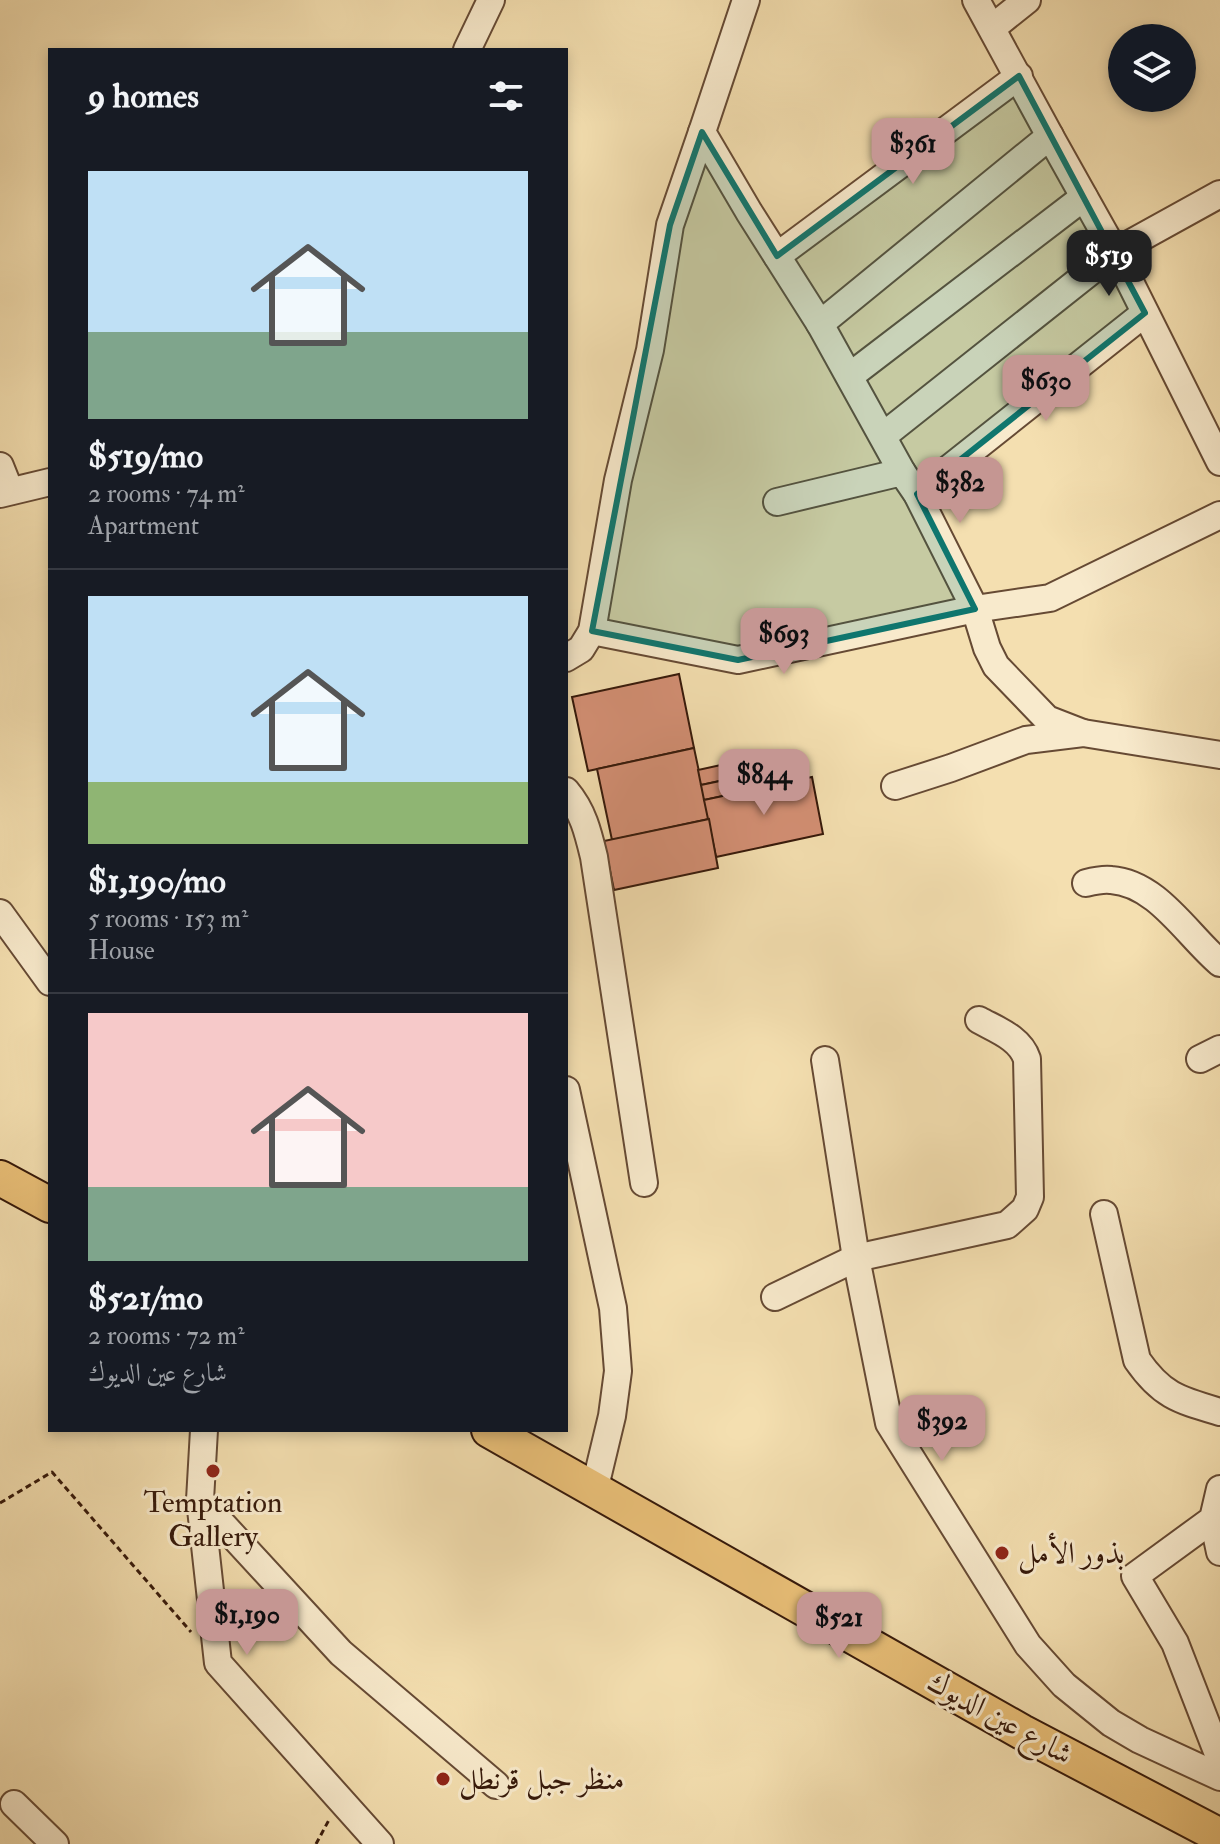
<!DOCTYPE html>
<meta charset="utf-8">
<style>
:root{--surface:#171b24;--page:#20242c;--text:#f1f3f6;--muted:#9ea1a6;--line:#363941;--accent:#c59692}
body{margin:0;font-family:"IM FELL Double Pica",Amiri,serif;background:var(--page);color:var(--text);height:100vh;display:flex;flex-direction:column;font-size:30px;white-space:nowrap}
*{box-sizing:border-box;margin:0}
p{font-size:26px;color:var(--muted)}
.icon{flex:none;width:44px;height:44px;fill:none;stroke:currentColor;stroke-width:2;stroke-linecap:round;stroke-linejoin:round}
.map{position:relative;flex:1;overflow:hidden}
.sheet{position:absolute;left:48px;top:48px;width:520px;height:1384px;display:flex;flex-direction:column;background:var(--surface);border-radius:0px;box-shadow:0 4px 12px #0003}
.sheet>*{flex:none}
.tools{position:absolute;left:1108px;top:24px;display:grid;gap:16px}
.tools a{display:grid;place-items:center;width:88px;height:88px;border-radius:50%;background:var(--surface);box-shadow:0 4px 12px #0003;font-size:40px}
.price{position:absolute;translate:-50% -68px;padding:0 18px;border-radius:16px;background:var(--accent);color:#111;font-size:26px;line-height:52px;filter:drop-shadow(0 2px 4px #0008)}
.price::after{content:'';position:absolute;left:50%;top:48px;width:24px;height:18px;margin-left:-12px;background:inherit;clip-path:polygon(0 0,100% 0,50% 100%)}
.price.active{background:#222;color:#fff}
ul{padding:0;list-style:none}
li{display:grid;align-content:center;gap:16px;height:424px;padding:0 40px}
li+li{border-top:2px solid var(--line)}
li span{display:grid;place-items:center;height:248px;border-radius:0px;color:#555}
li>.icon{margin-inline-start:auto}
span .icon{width:144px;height:144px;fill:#fffc;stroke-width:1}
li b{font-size:34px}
h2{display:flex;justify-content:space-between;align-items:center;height:96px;padding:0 40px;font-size:34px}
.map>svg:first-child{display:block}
.building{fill:#d38f74;stroke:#36190a;stroke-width:2}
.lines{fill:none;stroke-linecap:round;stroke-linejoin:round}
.minor-casing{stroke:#664a34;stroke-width:30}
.major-casing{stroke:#36190a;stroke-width:38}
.path{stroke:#36190a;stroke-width:3;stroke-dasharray:6 4;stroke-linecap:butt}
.minor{stroke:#f8eacc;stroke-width:26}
.major{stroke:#eac078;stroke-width:34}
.marked{fill:#0f766e;fill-opacity:0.2;stroke:#0f766e;stroke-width:6;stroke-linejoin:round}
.poi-dot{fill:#8f2418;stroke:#f8eacc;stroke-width:3}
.labels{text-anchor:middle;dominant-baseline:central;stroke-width:6;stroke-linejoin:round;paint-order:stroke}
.poi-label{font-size:30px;fill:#36190a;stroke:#f8eacc;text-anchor:start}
.street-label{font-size:30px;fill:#36190a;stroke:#f8eacc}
</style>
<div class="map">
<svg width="1220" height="1844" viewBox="0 0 1220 1844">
<rect width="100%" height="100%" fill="#f4dfb0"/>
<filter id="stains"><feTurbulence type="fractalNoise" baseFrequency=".0025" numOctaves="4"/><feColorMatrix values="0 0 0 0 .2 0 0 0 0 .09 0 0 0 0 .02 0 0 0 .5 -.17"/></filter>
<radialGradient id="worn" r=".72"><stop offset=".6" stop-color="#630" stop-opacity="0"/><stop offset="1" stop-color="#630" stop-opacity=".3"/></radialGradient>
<g class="building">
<polygon points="679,674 694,748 588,771 572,697"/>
<polygon points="694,748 709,819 612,840 597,769"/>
<polygon points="762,756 765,771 701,785 698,770"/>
<polygon points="791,766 794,781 704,800 701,785"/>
<polygon points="812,777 823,834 716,857 704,800"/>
<polygon points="709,819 718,868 614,890 604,841"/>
</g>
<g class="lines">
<defs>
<g id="minor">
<polyline points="746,0 702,132 749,212 820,324 902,472"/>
<polyline points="976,0 1050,136"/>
<polyline points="992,28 1027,0"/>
<polyline points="467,50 491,0"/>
<polyline points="1220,194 1115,252 1220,462"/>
<polyline points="777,256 1019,76"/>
<polyline points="820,324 1050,136 1115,252 883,436"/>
<polyline points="850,376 1084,197"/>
<polyline points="0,466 10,491"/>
<polyline points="0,494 50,482"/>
<polyline points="917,494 1145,313"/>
<polyline points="777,502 902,472 917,494 975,609 987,648 996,666 1047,719 1083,733"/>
<polyline points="592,631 738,660 975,609 1050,598 1220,515"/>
<polyline points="566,658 581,649 592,631 618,480 650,350 670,225 702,132"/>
<polyline points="895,786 951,768 1026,740 1083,733 1220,755"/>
<path d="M566,791C583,811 588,832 594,857L644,1183"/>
<path d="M1086,883C1094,881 1103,879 1111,880C1157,883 1187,935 1220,963"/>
<polyline points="0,913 50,982"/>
<polyline points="1200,1059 1220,1049"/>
<polyline points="825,1060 856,1258 889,1423 1028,1645 1064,1685 1111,1723 1140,1740 1220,1777"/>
<polyline points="566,1090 613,1308 618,1371 612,1416 594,1491"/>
<path d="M1104,1214L1137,1360C1162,1396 1179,1400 1220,1412"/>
<path d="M775,1297L856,1258L1007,1225L1025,1209L1030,1197L1027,1059C1020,1038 997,1030 979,1020"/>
<polyline points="204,1430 200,1500 218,1663 380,1844"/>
<polyline points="1220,1489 1213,1519 1135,1576 1175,1643 1220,1759"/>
<polyline points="200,1500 341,1653 496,1785"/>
<polyline points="1213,1519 1220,1552"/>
<polyline points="14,1804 55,1844"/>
</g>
<g id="major">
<polyline points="0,1178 50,1205"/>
<polyline points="489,1430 1022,1732 1220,1836"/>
</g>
</defs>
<use href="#minor" class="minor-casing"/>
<use href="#major" class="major-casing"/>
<g class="path">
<polyline points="0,1503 52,1472 191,1632"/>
<polyline points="316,1844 330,1818"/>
</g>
<use href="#minor" class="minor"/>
<use href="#major" class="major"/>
</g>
<path class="marked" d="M1019,76L1145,313L917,494L975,609L738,660L592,631L670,225L702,132L777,256Z"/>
<g class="poi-dot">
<circle cx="213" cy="1471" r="8"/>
<circle cx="1002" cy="1553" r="8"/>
<circle cx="443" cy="1779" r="8"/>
</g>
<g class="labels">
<g class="poi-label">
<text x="213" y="1502" text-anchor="middle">Temptation<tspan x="213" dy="34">Gallery</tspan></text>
<text x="1018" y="1553">بذور الأمل</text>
<text x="459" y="1779">منظر جبل قرنطل</text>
</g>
<g class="street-label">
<text transform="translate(1000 1718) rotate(29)">شارع عين الديوك</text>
</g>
</g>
<rect width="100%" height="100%" filter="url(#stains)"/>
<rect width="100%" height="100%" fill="url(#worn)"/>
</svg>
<div class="tools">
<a><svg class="icon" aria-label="layers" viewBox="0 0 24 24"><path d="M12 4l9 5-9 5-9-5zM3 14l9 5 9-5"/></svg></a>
</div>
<b class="price" style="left:913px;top:186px">$361</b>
<b class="price active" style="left:1109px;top:298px">$519</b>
<b class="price" style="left:1046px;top:423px">$630</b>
<b class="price" style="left:960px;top:525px">$382</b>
<b class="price" style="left:784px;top:676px">$693</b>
<b class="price" style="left:764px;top:817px">$844</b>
<b class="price" style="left:942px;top:1463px">$392</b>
<b class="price" style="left:247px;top:1657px">$1,190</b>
<b class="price" style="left:839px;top:1660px">$521</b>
<section class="sheet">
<h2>9 homes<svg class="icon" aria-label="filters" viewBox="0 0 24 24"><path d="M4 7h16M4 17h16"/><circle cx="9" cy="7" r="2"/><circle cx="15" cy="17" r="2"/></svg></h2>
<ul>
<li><span style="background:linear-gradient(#bfe0f5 65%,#7fa58c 0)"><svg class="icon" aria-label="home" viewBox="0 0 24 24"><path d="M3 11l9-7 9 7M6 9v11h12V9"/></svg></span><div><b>$519/mo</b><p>2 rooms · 74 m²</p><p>Apartment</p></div></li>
<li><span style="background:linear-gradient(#bfe0f5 75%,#8fb573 0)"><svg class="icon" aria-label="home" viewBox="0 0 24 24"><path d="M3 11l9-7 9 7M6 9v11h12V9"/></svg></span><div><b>$1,190/mo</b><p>5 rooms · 153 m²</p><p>House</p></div></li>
<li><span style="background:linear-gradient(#f6c9c9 70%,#7fa58c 0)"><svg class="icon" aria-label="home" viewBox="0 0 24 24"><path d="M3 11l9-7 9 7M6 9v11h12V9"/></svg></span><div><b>$521/mo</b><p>2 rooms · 72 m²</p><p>شارع عين الديوك</p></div></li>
</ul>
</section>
</div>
